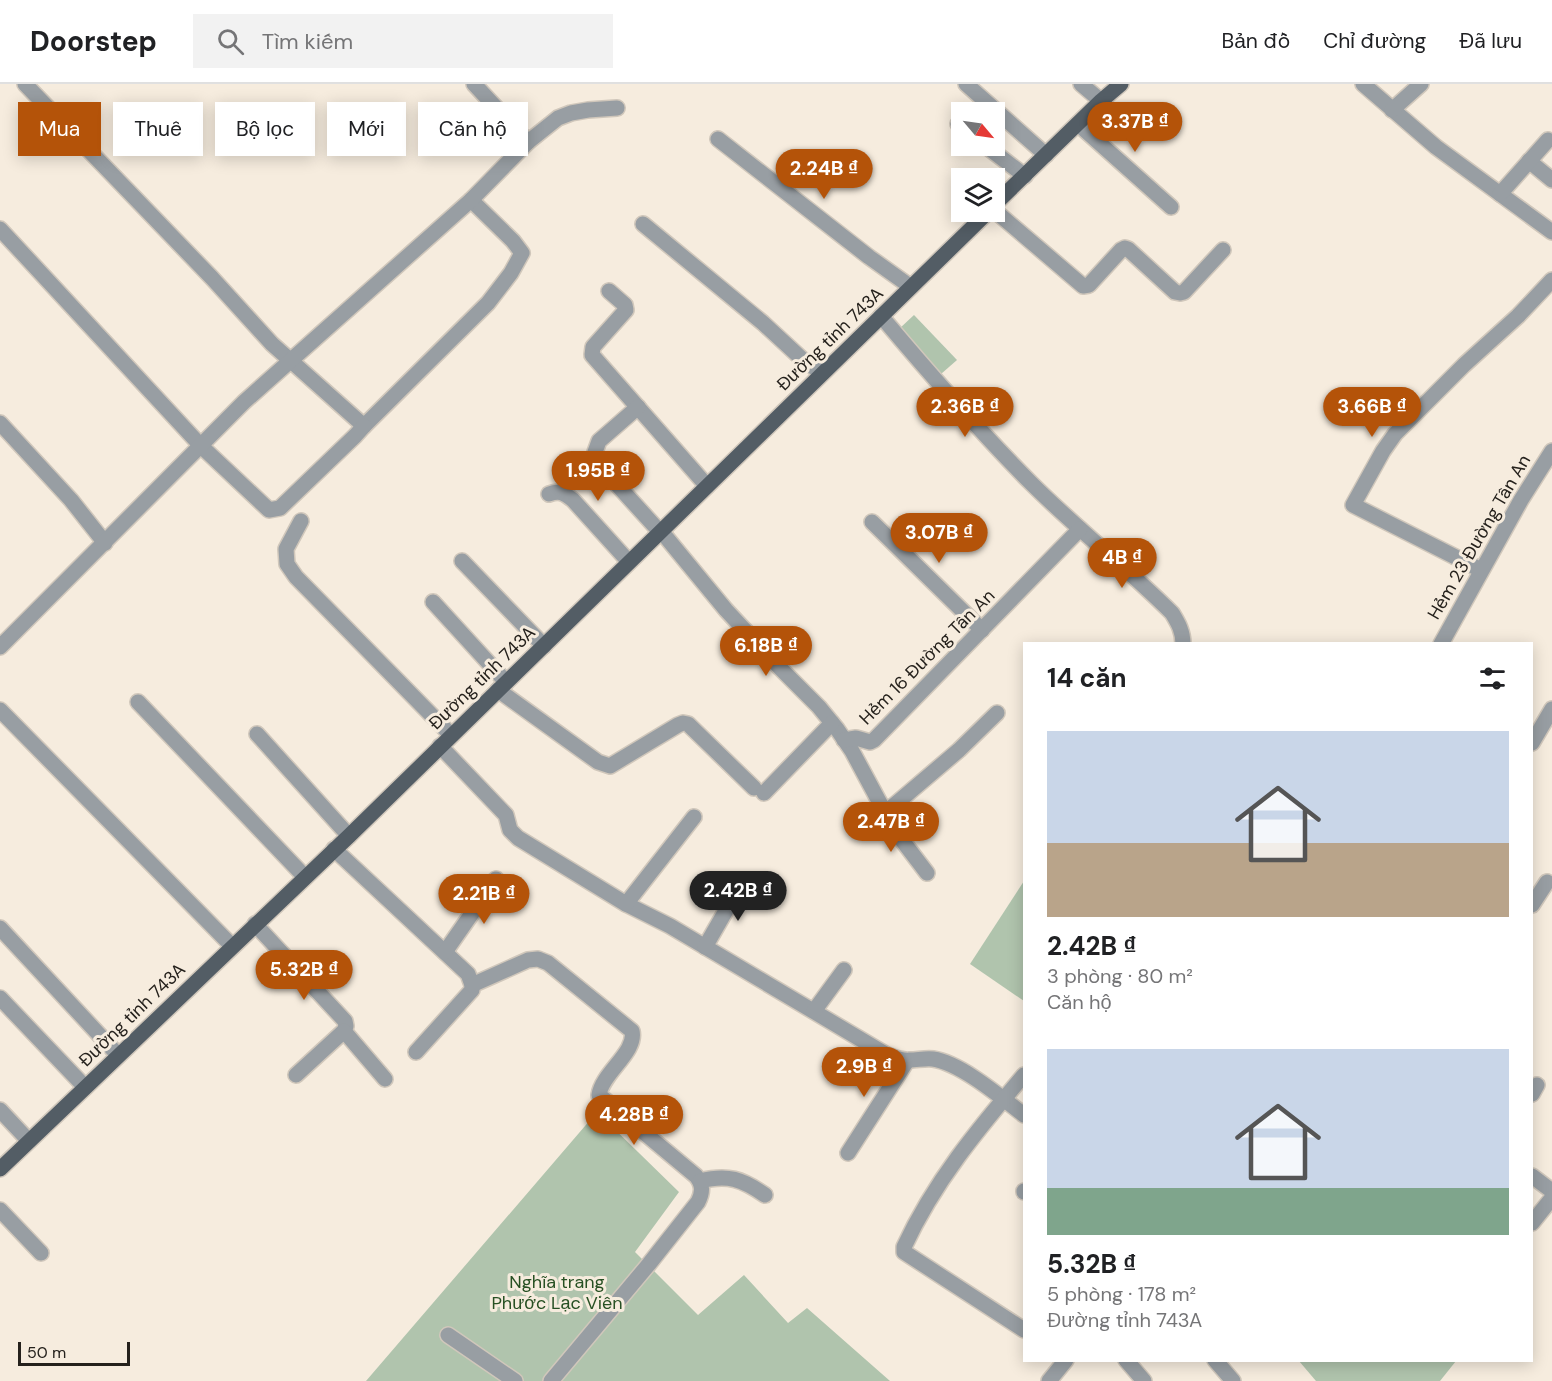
<!DOCTYPE html>
<html lang="vi">
<meta charset="utf-8">
<style>
:root{--surface:#fff;--page:#f2f2f2;--text:#202124;--muted:#757577;--line:#e0e0e0;--accent:#b45309}
body{margin:0;font-family:"DM Sans",sans-serif;background:var(--page);color:var(--text);height:100vh;display:flex;flex-direction:column;font-size:22px;white-space:nowrap}
*{box-sizing:border-box;margin:0}
p{font-size:20px;color:var(--muted)}
.icon{flex:none;width:33px;height:33px;fill:none;stroke:currentColor;stroke-width:2;stroke-linecap:round;stroke-linejoin:round}
.map{position:relative;flex:1;overflow:hidden}
.side{position:absolute;left:1023px;top:558px;width:510px;height:720px;display:flex;flex-direction:column;background:var(--surface);border-radius:0px;box-shadow:0 3px 15px #0003}
.side>*{flex:none}
.hud{position:absolute;left:18px;top:18px;width:570px;height:54px;display:flex;gap:12px}
.needle{width:39px;rotate:119deg}
.tools{position:absolute;left:951px;top:18px;display:grid;gap:12px}
.tools a{display:grid;place-items:center;width:54px;height:54px;border-radius:0px;background:var(--surface);box-shadow:0 3px 15px #0003;font-size:30px}
.scale{position:absolute;left:18px;bottom:15px;width:112px;box-sizing:border-box;padding-left:6px;border:3px solid #25211c;border-top:0;font-size:16px;line-height:21px;white-space:nowrap;color:#25211c;-webkit-text-stroke:4px #f6ecde;paint-order:stroke}
.price{position:absolute;translate:-50% -51px;padding:0 14px;border-radius:21px;background:var(--accent);color:#fff;font-size:20px;line-height:39px;filter:drop-shadow(0 2px 3px #0008)}
.price::after{content:'';position:absolute;left:50%;top:36px;width:18px;height:14px;margin-left:-9px;background:inherit;clip-path:polygon(0 0,100% 0,50% 100%)}
.price.active{background:#222;color:#fff}
ul{padding:0;list-style:none}
li{display:grid;align-content:center;gap:12px;height:318px;padding:0 24px}
li span{display:grid;place-items:center;height:186px;border-radius:0px;color:#555}
li>.icon{margin-inline-start:auto}
span .icon{width:108px;height:108px;fill:#fffc;stroke-width:1}
li b{font-size:26px}
h2{display:flex;justify-content:space-between;align-items:center;height:72px;padding:0 24px;font-size:26px}
.pill{padding:0 21px;border-radius:0px;background:var(--surface);box-shadow:0 3px 15px #0003;font-size:21px;line-height:54px}
.pill.active{background:var(--accent);color:#fff}
header{display:flex;align-items:center;gap:36px;box-sizing:border-box;height:84px;padding:0 30px;background:var(--surface);border-bottom:2px solid var(--line)}
header strong{font-size:28px}
nav{display:flex;gap:33px;margin-inline-start:auto;font-size:21px}
.search{width:420px;height:54px;background:var(--page);display:flex;align-items:center;gap:15px;box-sizing:border-box;padding:0 21px;border-radius:0px;color:var(--muted);font-size:22px}
.map>svg:first-child{display:block}
.green{fill:#b0c4ad}
.lines{fill:none;stroke-linecap:round;stroke-linejoin:round}
.minor-casing{stroke:#d0c7bb;stroke-width:18}
.major-casing{stroke:#d0c7bb;stroke-width:18}
.minor{stroke:#989ea3;stroke-width:15}
.major{stroke:#535d65;stroke-width:15}
.labels{text-anchor:middle;dominant-baseline:central;stroke-width:6;stroke-linejoin:round;paint-order:stroke}
.street-label{font-size:18px;fill:#25211c;stroke:#f6ecde}
.park-label{font-size:18px;fill:#275023;stroke:#f6ecde}
</style>
<header>
<strong>Doorstep</strong>
<div class="search"><svg class="icon" aria-label="search" viewBox="0 0 24 24"><circle cx="10" cy="10" r="6"/><path d="M15 15l6 6"/></svg>Tìm kiếm</div>
<nav><a>Bản đồ</a><a>Chỉ đường</a><a>Đã lưu</a></nav>
</header>
<div class="map">
<svg width="1552" height="1297" viewBox="0 0 1552 1297">
<rect width="100%" height="100%" fill="#f6ecde"/>
<g class="green">
<polygon points="914,231 957,276 941,290 899,245"/>
<polygon points="1024,797 1024,917 970,880"/>
<polygon points="597,1028 679,1108 635,1168 698,1231 744,1191 788,1239 807,1224 890,1297 366,1297"/>
<polygon points="1299,1277 1456,1277 1440,1297 1316,1297"/>
</g>
<g class="lines">
<defs>
<g id="minor">
<polyline points="25,0 212,194 272,260 364,342 488,219 511,189 522,169 513,157 471,116"/>
<polyline points="474,0 528,58"/>
<polyline points="966,0 1046,71"/>
<polyline points="1081,0 1101,17"/>
<polyline points="1363,0 1436,63 1552,148"/>
<polyline points="1392,26 1421,0"/>
<polyline points="958,40 962,42"/>
<polyline points="1078,40 1171,123"/>
<polyline points="718,55 869,173 911,203"/>
<polyline points="986,62 1025,92"/>
<polyline points="1529,77 1552,96"/>
<polyline points="1500,110 1548,56"/>
<polyline points="994,126 1083,202 1089,201 1121,166 1125,164 1128,165 1175,208 1180,209 1184,208 1223,166"/>
<polyline points="643,140 763,239 802,275 822,289"/>
<polyline points="0,145 201,362 269,426 280,424 355,352 364,342"/>
<polyline points="609,207 625,221 626,226 593,263 592,271 707,402"/>
<path d="M881,232C929,289 978,346 1031,399C1076,444 1127,484 1172,529C1178,539 1183,547 1183,560"/>
<polyline points="638,323 599,357 595,368 597,376 611,394 660,448"/>
<polyline points="0,339 71,416 105,459"/>
<path d="M549,410C560,406 564,409 573,416L629,478"/>
<polyline points="301,437 286,465 287,480 296,493 451,651"/>
<polyline points="872,438 982,546"/>
<polyline points="661,447 726,526 780,584 819,623 837,645 852,667 895,747 927,789"/>
<polyline points="462,477 544,562"/>
<polyline points="1481,486 1353,421 1383,367 1395,350 1464,281 1518,232 1552,196"/>
<polyline points="433,518 506,598"/>
<polyline points="1441,560 1521,416 1552,367"/>
<polyline points="0,563 244,318 471,116 528,58 558,34 571,29 588,26 617,24"/>
<polyline points="498,606 598,678 610,682 678,641 683,639 688,640 754,704"/>
<polyline points="138,618 305,793"/>
<polyline points="0,626 232,862"/>
<polyline points="257,650 349,752"/>
<polyline points="844,656 856,654 870,658 874,656 1080,445"/>
<polyline points="1532,659 1552,625"/>
<path d="M440,662L506,731L510,746L518,754L626,820L670,842L887,971C895,974 902,977 910,976C917,976 926,974 933,975C961,979 1002,1014 1024,1031"/>
<polyline points="764,709 832,639"/>
<polyline points="885,729 959,666 997,629"/>
<polyline points="334,765 468,890 472,901 472,906 416,968"/>
<polyline points="626,820 694,733"/>
<polyline points="1532,821 1547,798"/>
<polyline points="255,840 345,937 346,942 344,947 296,991"/>
<polyline points="0,844 118,971"/>
<polyline points="705,863 743,797"/>
<polyline points="445,868 496,795"/>
<path d="M472,901L528,876L538,875L548,879L632,947C637,968 602,989 599,1011L696,1092C703,1101 703,1108 698,1118L649,1180L551,1297"/>
<polyline points="0,914 85,1003"/>
<polyline points="814,927 844,886"/>
<polyline points="344,947 385,995"/>
<path d="M1024,991C978,1045 934,1098 904,1163V1168L907,1170L1024,1246"/>
<polyline points="1532,1010 1537,1001"/>
<polyline points="0,1026 29,1057"/>
<polyline points="848,1069 907,977"/>
<polyline points="1532,1092 1552,1107"/>
<path d="M700,1097C728,1090 742,1095 765,1111"/>
<polyline points="1024,1107 1024,1108"/>
<polyline points="0,1126 41,1169"/>
<polyline points="1532,1139 1552,1114"/>
<polyline points="448,1251 515,1297"/>
<polyline points="1126,1276 1144,1297"/>
<polyline points="1215,1276 1233,1297"/>
<polyline points="1049,1297 1066,1276"/>
</g>
<g id="major">
<polyline points="994,121 1101,17 1121,0"/>
<polyline points="0,1085 349,752 988,128"/>
</g>
</defs>
<use href="#minor" class="minor-casing"/>
<use href="#major" class="major-casing"/>
<use href="#minor" class="minor"/>
<use href="#major" class="major"/>
</g>
<g class="labels">
<g class="street-label">
<text transform="translate(830 255) rotate(-44)">Đường tỉnh 743A</text>
<text transform="translate(1479 453) rotate(-60)">Hẻm 23 Đường Tân An</text>
<text transform="translate(927 573) rotate(-45)">Hẻm 16 Đường Tân An</text>
<text transform="translate(482 594) rotate(-44)">Đường tỉnh 743A</text>
<text transform="translate(132 931) rotate(-44)">Đường tỉnh 743A</text>
</g>
<g class="park-label">
<text x="557" y="1198">Nghĩa trang<tspan x="557" dy="21">Phước Lạc Viên</tspan></text>
</g>
</g>
</svg>
<div class="tools">
<a><svg class="needle" viewBox="-14 -14 28 28"><path d="M0-13l5 13h-10z" fill="#e53935"/><path d="M0 13l5-13h-10z" fill="#757577"/></svg></a>
<a><svg class="icon" aria-label="layers" viewBox="0 0 24 24"><path d="M12 4l9 5-9 5-9-5zM3 14l9 5 9-5"/></svg></a>
</div>
<div class="scale">50 m</div>
<b class="price" style="left:1135px;top:69px">3.37B ₫</b>
<b class="price" style="left:824px;top:116px">2.24B ₫</b>
<b class="price" style="left:965px;top:354px">2.36B ₫</b>
<b class="price" style="left:1372px;top:354px">3.66B ₫</b>
<b class="price" style="left:598px;top:418px">1.95B ₫</b>
<b class="price" style="left:939px;top:480px">3.07B ₫</b>
<b class="price" style="left:1122px;top:505px">4B ₫</b>
<b class="price" style="left:766px;top:593px">6.18B ₫</b>
<b class="price" style="left:891px;top:769px">2.47B ₫</b>
<b class="price active" style="left:738px;top:838px">2.42B ₫</b>
<b class="price" style="left:484px;top:841px">2.21B ₫</b>
<b class="price" style="left:304px;top:917px">5.32B ₫</b>
<b class="price" style="left:864px;top:1014px">2.9B ₫</b>
<b class="price" style="left:634px;top:1062px">4.28B ₫</b>
<div class="hud">
<a class="pill active">Mua</a>
<a class="pill">Thuê</a>
<a class="pill">Bộ lọc</a>
<a class="pill">Mới</a>
<a class="pill">Căn hộ</a>
</div>
<section class="side">
<h2>14 căn<svg class="icon" aria-label="filters" viewBox="0 0 24 24"><path d="M4 7h16M4 17h16"/><circle cx="9" cy="7" r="2"/><circle cx="15" cy="17" r="2"/></svg></h2>
<ul>
<li><span style="background:linear-gradient(#c9d6e8 60%,#b9a48a 0)"><svg class="icon" aria-label="home" viewBox="0 0 24 24"><path d="M3 11l9-7 9 7M6 9v11h12V9"/></svg></span><div><b>2.42B ₫</b><p>3 phòng · 80 m²</p><p>Căn hộ</p></div></li>
<li><span style="background:linear-gradient(#c9d6e8 75%,#7fa58c 0)"><svg class="icon" aria-label="home" viewBox="0 0 24 24"><path d="M3 11l9-7 9 7M6 9v11h12V9"/></svg></span><div><b>5.32B ₫</b><p>5 phòng · 178 m²</p><p>Đường tỉnh 743A</p></div></li>
</ul>
</section>
</div>
